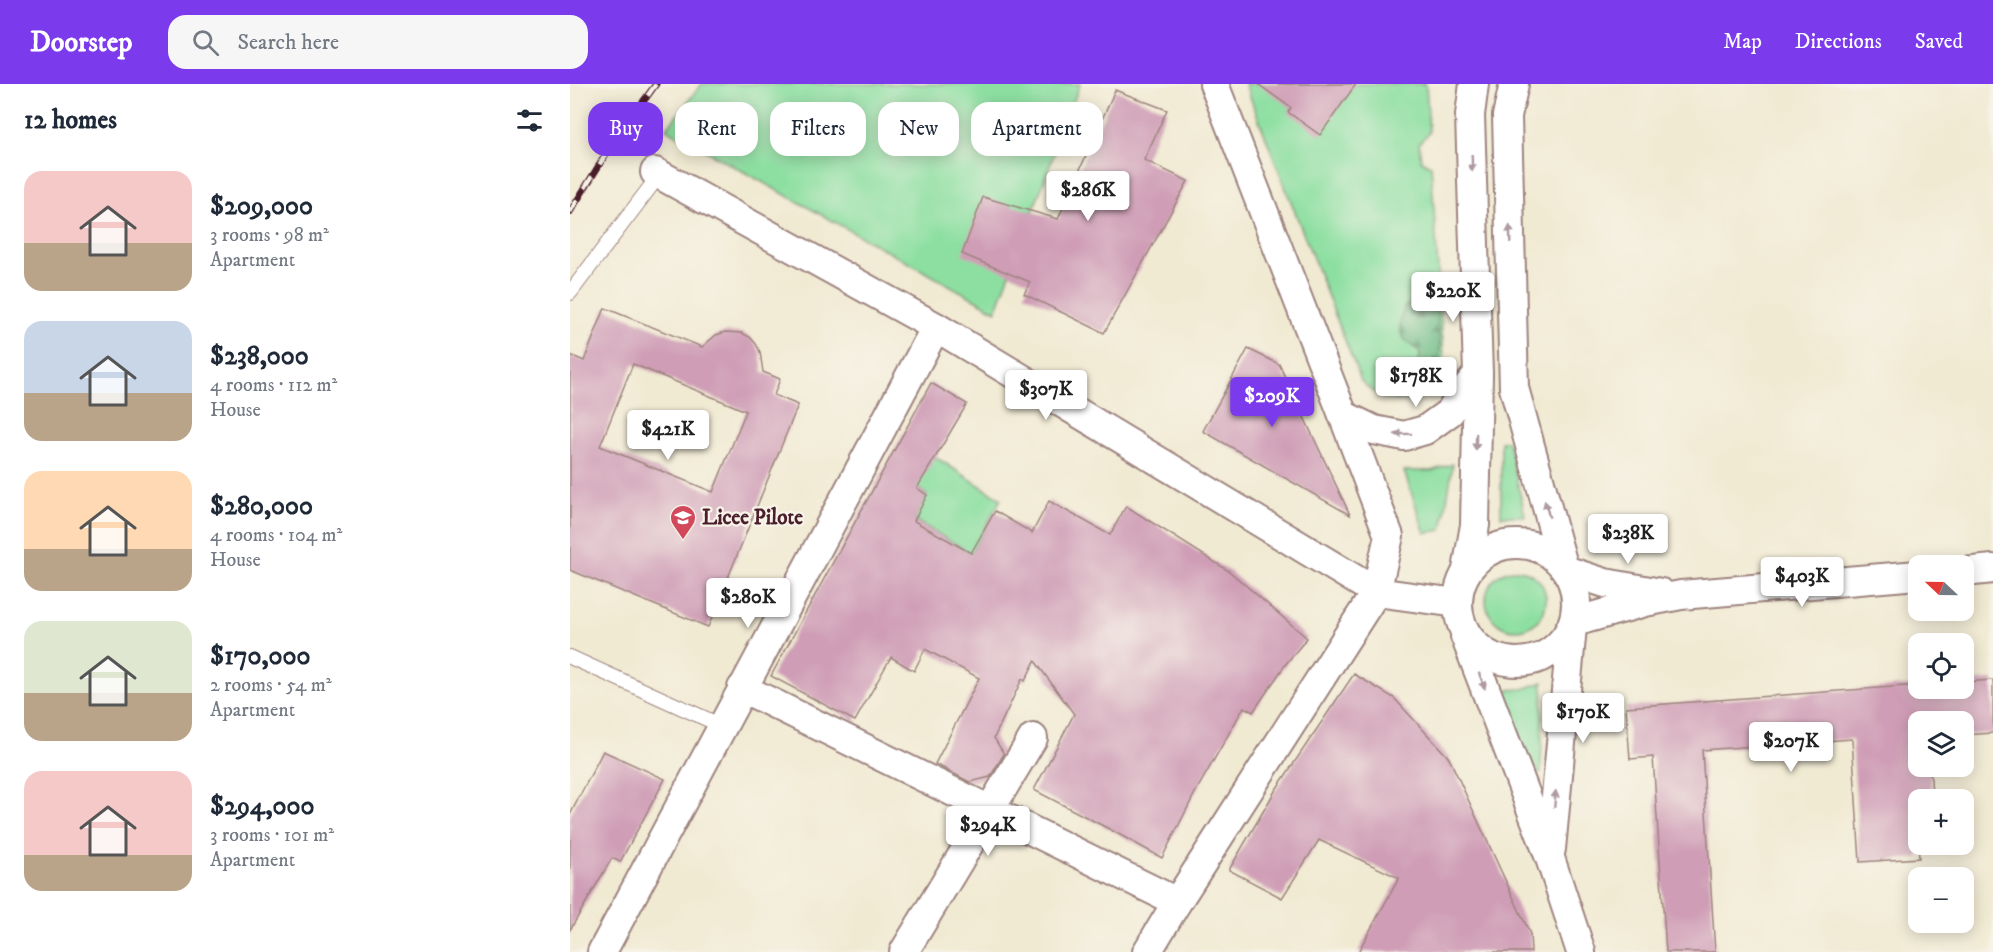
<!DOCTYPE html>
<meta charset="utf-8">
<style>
:root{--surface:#fff;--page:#f6f6f7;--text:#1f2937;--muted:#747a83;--accent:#7c3aed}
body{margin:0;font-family:"IM FELL DW Pica",serif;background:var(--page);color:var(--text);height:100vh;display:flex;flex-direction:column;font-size:22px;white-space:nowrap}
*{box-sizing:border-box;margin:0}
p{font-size:20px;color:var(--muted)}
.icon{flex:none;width:33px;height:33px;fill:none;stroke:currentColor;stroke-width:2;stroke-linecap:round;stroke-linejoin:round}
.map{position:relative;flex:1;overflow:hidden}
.details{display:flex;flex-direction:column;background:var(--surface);width:570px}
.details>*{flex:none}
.banner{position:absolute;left:18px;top:18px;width:570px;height:54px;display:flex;gap:12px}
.needle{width:39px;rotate:292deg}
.controls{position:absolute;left:1338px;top:471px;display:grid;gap:12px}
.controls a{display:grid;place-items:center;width:66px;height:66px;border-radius:12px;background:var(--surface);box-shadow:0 3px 15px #0003;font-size:30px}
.price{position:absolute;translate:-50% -51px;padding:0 14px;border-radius:6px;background:#fff;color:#222;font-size:20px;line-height:39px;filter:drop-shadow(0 2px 3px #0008)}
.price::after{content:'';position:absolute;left:50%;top:36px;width:18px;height:14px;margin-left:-9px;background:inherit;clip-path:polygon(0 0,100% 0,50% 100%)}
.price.active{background:var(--accent);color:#fff}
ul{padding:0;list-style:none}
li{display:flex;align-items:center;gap:18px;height:150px;padding:0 24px}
li span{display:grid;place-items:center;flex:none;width:168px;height:120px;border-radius:18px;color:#555}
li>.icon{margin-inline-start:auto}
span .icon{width:72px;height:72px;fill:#fffc;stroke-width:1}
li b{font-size:26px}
h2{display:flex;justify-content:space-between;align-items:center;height:72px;padding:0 24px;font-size:26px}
.chip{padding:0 21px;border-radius:18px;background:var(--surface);box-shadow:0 3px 15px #0003;font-size:21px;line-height:54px}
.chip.active{background:var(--accent);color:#fff}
header{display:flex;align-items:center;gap:36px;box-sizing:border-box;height:84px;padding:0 30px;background:var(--accent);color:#fff}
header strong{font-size:28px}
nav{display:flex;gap:33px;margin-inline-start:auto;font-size:21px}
.search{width:420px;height:54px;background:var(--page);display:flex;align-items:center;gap:15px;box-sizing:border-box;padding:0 21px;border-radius:18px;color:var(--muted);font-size:22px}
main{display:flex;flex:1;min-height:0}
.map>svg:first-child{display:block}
.green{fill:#8cdfa1;stroke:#6b7f66;stroke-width:1.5}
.forest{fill:url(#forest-firs);stroke:#5e6e59;stroke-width:1.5}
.building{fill:#cf9db6;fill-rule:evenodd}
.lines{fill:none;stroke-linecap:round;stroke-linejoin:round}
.lane-casing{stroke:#9e847f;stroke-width:16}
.street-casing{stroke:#9e847f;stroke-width:32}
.lane{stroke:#fff;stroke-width:14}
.street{stroke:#fff;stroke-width:28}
.rail-casing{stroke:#4a1f2b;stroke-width:7}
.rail{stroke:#f7f3e8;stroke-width:4.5;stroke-dasharray:14;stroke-linecap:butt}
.oneway{fill:#ae9aa0}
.labels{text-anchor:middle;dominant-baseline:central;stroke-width:4.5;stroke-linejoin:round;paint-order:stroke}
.poi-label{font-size:21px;font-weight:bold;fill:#4a1f2b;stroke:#f7f3e8;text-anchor:start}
</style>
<header>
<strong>Doorstep</strong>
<div class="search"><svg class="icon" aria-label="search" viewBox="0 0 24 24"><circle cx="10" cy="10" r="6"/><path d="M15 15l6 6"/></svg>Search here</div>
<nav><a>Map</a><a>Directions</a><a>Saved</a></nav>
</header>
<main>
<section class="details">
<h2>12 homes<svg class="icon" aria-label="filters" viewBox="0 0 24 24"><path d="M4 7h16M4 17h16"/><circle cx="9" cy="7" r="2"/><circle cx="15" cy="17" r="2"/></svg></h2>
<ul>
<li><span style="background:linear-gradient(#f6c9c9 60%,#b9a48a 0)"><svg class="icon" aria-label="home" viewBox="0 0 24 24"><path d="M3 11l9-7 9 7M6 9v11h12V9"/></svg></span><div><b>$209,000</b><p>3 rooms · 98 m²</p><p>Apartment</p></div></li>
<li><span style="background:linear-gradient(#c9d6e8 60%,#b9a48a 0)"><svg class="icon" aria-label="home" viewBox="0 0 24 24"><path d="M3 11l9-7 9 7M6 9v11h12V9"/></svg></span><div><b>$238,000</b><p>4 rooms · 112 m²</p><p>House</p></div></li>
<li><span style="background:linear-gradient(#ffd9b3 65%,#b9a48a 0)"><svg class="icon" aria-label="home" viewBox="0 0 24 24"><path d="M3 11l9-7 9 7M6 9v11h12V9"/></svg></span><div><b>$280,000</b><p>4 rooms · 104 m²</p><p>House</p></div></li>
<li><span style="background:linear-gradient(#dfe7d0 60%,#b9a48a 0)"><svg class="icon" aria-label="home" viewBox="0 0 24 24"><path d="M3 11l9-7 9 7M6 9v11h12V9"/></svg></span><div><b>$170,000</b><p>2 rooms · 54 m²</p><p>Apartment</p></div></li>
<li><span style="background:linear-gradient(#f6c9c9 70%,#b9a48a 0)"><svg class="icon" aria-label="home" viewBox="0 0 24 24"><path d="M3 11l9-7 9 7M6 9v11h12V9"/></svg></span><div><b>$294,000</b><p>3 rooms · 101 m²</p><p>Apartment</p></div></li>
</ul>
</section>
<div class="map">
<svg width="1423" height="868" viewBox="0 0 1423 868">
<defs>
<pattern id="forest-firs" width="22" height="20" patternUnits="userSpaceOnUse" patternTransform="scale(1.5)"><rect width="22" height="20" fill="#71be87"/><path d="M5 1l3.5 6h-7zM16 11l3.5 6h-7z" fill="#5f9a6f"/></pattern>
</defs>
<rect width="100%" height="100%" fill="#f7f3e8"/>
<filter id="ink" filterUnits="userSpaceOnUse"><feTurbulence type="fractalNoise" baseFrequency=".0167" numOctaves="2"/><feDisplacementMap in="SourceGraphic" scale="12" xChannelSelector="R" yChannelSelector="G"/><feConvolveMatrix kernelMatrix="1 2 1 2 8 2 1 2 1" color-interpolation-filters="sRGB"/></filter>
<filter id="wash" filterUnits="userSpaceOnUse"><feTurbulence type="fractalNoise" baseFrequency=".008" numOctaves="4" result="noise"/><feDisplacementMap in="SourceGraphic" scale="24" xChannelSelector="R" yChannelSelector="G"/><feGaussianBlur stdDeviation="1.35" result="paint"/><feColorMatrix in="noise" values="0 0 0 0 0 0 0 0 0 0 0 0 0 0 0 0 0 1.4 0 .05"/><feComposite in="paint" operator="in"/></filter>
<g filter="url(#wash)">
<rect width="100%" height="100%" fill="#f1ead3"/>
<g class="green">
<polygon points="132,0 510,0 426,227 96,45"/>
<path d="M675,0H856L859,49L849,59L851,77L861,81L874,274C863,318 824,331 791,297Z"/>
<polygon points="938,357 955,432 931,432 931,358"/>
<polygon points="359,369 431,415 401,469 344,436 357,411 342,400"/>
<polygon points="883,380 872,446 855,449 834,387 861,387"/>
<circle cx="946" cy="516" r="30"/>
<polygon points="973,598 971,689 962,690 934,606 953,605"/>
</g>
<path class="forest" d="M845,218L867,221C868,244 873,267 867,288L859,291L849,290L846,282L850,273L849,267C845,263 841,262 837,258C826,247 830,235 835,222Z"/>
<g id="blocks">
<g class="building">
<polygon points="688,0 786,0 750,51 718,28 721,24"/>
<polygon points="545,6 597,26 574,76 618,97 534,249 454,210 460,198 392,170 413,113 488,135"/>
<path d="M35,224L132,263L146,251L155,248L172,249L180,253L186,260L190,268L193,288L210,295L204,311L228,321L138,543L0,486V271L14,277ZM63,280L176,327L143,408L30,362Z"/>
<polygon points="678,265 709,280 780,431 633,347"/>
<polygon points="361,299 397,320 347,404 357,411 344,437 401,469 425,427 462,449 479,417 540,451 556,422 659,487 737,554 715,581 683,628 674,623 625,709 592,774 541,746 464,706 504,630 465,577 455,597 452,595 424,654 434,670 420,693 400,698 365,680 409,594 355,565 344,587 321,573 285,637 201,592"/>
<polygon points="784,590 824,614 879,674 960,850 961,868 788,868 829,794 749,756 712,814 659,786 705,707"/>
<polygon points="1423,596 1423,649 1394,651 1394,638 1348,638 1348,682 1360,682 1362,711 1345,712 1349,774 1290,778 1282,655 1132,666 1145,868 1096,868 1083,673 1060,675 1056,623 1348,601 1348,604 1394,604 1394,598"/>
<polygon points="33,667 95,695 50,778 42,774 0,846 0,731"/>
</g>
</g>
</g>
<g filter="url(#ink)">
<use href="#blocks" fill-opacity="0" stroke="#9e847f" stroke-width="1.5"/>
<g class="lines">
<defs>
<g id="lane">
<polyline points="0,209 90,90"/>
<polyline points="0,573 152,642"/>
</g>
<g id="street">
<polyline points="944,0 937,32 944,304 993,481"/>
<polyline points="85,88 366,243 806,508 887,519"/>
<polyline points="773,331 804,346 834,352 855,346 880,328 890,311 908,290"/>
<circle cx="947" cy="519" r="59"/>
<polyline points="897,486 905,441 908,290 900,31 904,0"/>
<polyline points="998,487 1035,499 1091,509"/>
<polyline points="1394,488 1423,485"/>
<polyline points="1004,538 1075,518 1111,511 1348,491"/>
<polyline points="895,552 980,774 1011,868"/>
<polyline points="172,604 607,818"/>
<polyline points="981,765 1002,543"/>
<polyline points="32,868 366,243"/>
<polyline points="334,868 463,654"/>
<polyline points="577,868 607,818 806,508 819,452 773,331 644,0"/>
</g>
</defs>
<use href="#lane" class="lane-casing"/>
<use href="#street" class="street-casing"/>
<use href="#lane" class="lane"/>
<use href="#street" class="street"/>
<defs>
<polyline id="rail" points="0,128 41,62 86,0"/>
</defs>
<use href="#rail" class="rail-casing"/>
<use href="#rail" class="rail"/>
</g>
<defs><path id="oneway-solid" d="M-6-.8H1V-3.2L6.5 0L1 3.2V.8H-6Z" transform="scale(1.5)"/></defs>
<g class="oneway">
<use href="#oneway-solid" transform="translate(902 79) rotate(88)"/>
<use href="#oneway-solid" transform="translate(940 150) rotate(-92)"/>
<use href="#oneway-solid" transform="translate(833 350) rotate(179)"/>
<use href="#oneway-solid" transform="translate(906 358) rotate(91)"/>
<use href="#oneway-solid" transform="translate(977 425) rotate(-106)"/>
<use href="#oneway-solid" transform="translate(912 597) rotate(69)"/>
<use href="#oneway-solid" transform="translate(985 715) rotate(-85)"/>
</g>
</g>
<defs>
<symbol id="university-pin" viewBox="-11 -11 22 30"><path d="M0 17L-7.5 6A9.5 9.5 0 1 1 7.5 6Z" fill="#d1495b" stroke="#f7f3e8"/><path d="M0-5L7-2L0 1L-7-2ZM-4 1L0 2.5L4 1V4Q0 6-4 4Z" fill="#fff"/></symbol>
</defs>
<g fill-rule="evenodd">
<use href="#university-pin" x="98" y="419" width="30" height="40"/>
</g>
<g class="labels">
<g class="poi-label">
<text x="132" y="434">Licee Pilote</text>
</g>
</g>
</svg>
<div class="controls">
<a><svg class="needle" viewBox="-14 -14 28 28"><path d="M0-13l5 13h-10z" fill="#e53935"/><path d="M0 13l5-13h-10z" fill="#747a83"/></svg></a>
<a><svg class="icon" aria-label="locate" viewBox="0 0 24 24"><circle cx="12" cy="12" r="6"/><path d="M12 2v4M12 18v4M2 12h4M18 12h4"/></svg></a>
<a><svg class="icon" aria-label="layers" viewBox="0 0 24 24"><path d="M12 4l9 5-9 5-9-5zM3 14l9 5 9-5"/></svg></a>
<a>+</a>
<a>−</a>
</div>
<b class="price" style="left:518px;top:138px">$286K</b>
<b class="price" style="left:883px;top:239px">$220K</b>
<b class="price" style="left:846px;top:324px">$178K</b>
<b class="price" style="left:476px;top:337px">$307K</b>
<b class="price active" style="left:702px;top:344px">$209K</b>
<b class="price" style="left:98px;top:377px">$421K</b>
<b class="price" style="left:1058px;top:481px">$238K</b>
<b class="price" style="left:1232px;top:524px">$403K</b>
<b class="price" style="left:178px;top:545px">$280K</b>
<b class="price" style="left:1013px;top:660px">$170K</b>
<b class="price" style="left:1221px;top:689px">$207K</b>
<b class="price" style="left:418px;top:773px">$294K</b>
<div class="banner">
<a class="chip active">Buy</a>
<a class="chip">Rent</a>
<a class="chip">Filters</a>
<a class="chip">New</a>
<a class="chip">Apartment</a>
</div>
</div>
</main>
